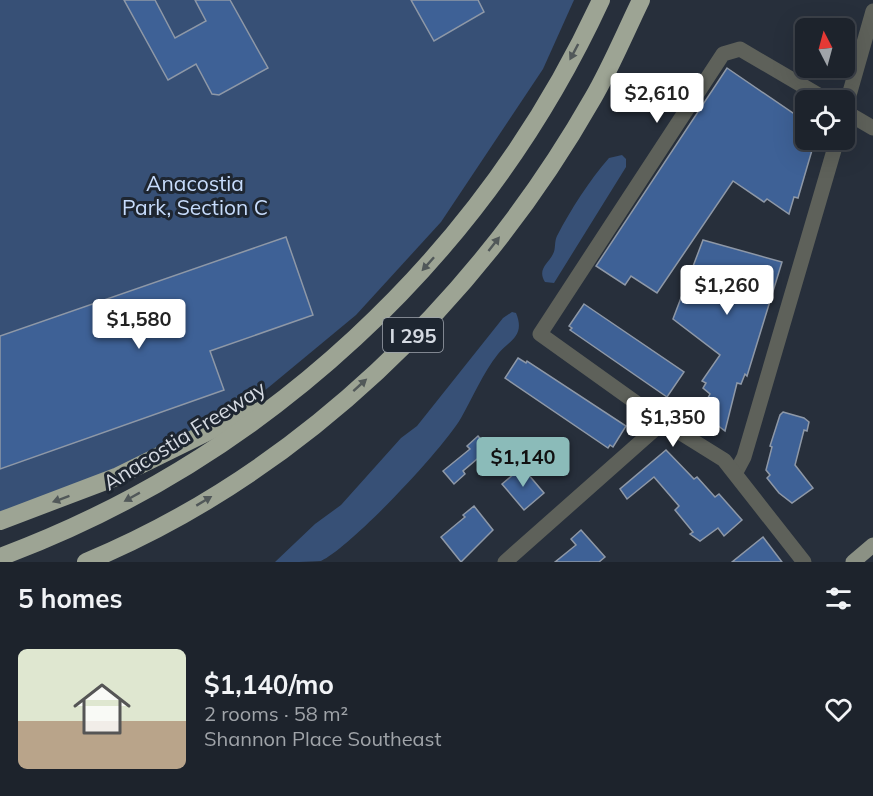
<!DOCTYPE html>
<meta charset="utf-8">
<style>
:root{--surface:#1d232c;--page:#2a2f38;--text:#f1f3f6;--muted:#a0a4a9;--line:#3b4048;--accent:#8bbbb9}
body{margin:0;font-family:Mulish,sans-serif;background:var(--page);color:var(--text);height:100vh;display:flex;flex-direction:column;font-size:22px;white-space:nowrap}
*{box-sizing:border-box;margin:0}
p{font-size:20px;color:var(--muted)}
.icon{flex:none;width:33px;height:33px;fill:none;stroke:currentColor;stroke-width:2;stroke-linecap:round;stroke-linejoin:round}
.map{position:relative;height:562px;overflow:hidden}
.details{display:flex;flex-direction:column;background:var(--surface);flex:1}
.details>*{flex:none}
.needle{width:39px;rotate:354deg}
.buttons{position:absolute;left:795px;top:18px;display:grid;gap:12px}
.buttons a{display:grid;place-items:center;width:60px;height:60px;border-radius:9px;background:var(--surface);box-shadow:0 6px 24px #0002,0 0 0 2px var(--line);font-size:30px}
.price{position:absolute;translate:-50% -51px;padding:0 14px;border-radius:6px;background:#fff;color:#222;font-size:20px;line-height:39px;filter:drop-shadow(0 2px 3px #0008)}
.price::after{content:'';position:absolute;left:50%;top:36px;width:18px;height:14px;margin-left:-9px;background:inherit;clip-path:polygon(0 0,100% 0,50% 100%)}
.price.current{background:var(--accent);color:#111}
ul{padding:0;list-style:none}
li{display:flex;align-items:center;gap:18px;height:150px;padding:0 18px}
li span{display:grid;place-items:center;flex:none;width:168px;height:120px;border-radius:9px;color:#555}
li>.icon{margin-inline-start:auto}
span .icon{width:72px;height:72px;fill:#fffc;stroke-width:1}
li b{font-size:26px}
h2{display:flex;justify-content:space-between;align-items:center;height:72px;padding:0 18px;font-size:26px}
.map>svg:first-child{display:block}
.green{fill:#375076}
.building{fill:#3e6196;stroke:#8e98a7;stroke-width:1.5}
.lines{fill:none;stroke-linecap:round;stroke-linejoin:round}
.minor{stroke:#5e615a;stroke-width:15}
.major{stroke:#8b9184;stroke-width:15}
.highway{stroke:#9da494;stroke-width:18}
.oneway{fill:#515859}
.labels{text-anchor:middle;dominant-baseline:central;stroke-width:6;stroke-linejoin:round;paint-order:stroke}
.shield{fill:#1e2631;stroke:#9ea4ad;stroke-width:1.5}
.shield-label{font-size:20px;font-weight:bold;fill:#d5dae2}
.park-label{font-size:21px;fill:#c7dcfc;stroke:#1e2631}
.street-label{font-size:21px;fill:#d5dae2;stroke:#1e2631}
</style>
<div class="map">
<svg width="873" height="562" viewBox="0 0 873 562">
<rect width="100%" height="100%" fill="#272f3b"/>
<g class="green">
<polygon points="0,0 574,0 543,69 441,222 356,315 263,392 145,465 0,516"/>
<path d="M622,155L626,159V167L554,283L545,282C537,269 548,264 553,254C556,249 554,242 557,236C571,209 589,181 609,158Z"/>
<path d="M512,312L516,313C526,337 508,341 498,354C483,373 473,397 461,418C443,449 352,546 321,561C310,562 288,562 275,562L315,524L341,505L401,438L417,426L503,318Z"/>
</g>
<g class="building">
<polygon points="124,0 155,0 175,38 206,21 195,0 230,0 268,68 219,95 212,94 196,64 168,80"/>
<polygon points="411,0 478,0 484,12 434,41"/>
<polygon points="727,68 806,122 806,140 815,140 798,198 794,197 789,214 767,199 764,202 733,181 657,293 631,276 625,285 596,266"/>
<polygon points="286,237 313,315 210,351 224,390 0,469 0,336"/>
<polygon points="703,240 782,262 747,376 745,374 741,384 737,383 725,431 700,412 710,394 703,388 706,383 702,381 720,355 673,319"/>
<polygon points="584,304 684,372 667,397 570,330 572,328 569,326"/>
<polygon points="518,358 526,363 527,361 626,426 613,447 610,445 608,448 505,378"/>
<polygon points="783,412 804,418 809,422 807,431 804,430 795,465 813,488 792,503 779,493 767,478 770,475 766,470 772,447 770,446 780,415"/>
<polygon points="478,436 489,449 463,471 465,474 454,484 443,471 470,449 467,446"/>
<polygon points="666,450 694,479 697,477 715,497 719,494 742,520 724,536 718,528 700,541 690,534 693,532 675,510 679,506 654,477 627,499 620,489"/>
<polygon points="522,467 544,493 524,510 502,484"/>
<polygon points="474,506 493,530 461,562 441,537 465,517 463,515"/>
<polygon points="581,530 605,557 599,562 555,562 576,545 571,539"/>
<polygon points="763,537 782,562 732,562"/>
</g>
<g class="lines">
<g class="minor">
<polyline points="844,111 873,128"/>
<polyline points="844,113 873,11"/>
<polyline points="736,472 744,457 837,140"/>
<polyline points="505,562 663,422"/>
<polyline points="804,562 724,460 663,422 540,334 723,54 740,49 827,100"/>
</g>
<polyline class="major" points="853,562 873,545"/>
<g class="highway">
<polyline points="0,521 116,477 256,408"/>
<path d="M0,557C264,459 483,256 601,0"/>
<path d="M86,562C300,473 479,298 593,98C611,67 625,33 641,0"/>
</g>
</g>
<defs><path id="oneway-solid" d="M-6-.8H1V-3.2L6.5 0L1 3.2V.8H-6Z" transform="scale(1.5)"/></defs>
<g class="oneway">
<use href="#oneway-solid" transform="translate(574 52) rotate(118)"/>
<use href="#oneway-solid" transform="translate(494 244) rotate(-52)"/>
<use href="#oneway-solid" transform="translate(428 264) rotate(132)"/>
<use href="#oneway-solid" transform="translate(360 385) rotate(-42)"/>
<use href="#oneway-solid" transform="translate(132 497) rotate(151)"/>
<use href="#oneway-solid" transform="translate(61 499) rotate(160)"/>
<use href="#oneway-solid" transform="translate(204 501) rotate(-31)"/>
</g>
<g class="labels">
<rect class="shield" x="383" y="318" width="60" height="34" rx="4.5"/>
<g class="shield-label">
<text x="413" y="335">I 295</text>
</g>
<g class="park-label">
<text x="195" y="183">Anacostia<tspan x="195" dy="24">Park, Section C</tspan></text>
</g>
<g class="street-label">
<text transform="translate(184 435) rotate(-32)">Anacostia Freeway</text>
</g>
</g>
</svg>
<div class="buttons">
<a><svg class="needle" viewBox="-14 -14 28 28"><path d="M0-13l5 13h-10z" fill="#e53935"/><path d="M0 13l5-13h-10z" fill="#a0a4a9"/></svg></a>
<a><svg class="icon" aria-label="locate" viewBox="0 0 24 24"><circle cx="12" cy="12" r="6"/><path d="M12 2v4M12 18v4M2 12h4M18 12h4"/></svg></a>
</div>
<b class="price" style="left:657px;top:124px">$2,610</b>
<b class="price" style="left:727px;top:316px">$1,260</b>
<b class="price" style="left:139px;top:350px">$1,580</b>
<b class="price" style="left:673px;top:448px">$1,350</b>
<b class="price current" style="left:523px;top:488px">$1,140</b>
</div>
<section class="details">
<h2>5 homes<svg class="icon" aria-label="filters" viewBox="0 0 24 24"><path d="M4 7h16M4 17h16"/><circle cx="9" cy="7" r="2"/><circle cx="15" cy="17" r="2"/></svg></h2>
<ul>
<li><span style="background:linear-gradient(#dfe7d0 60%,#b9a48a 0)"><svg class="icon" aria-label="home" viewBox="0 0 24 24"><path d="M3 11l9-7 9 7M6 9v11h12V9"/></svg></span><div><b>$1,140/mo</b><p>2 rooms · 58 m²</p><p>Shannon Place Southeast</p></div><svg class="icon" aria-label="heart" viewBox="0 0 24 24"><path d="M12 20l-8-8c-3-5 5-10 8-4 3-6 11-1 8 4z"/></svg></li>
</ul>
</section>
